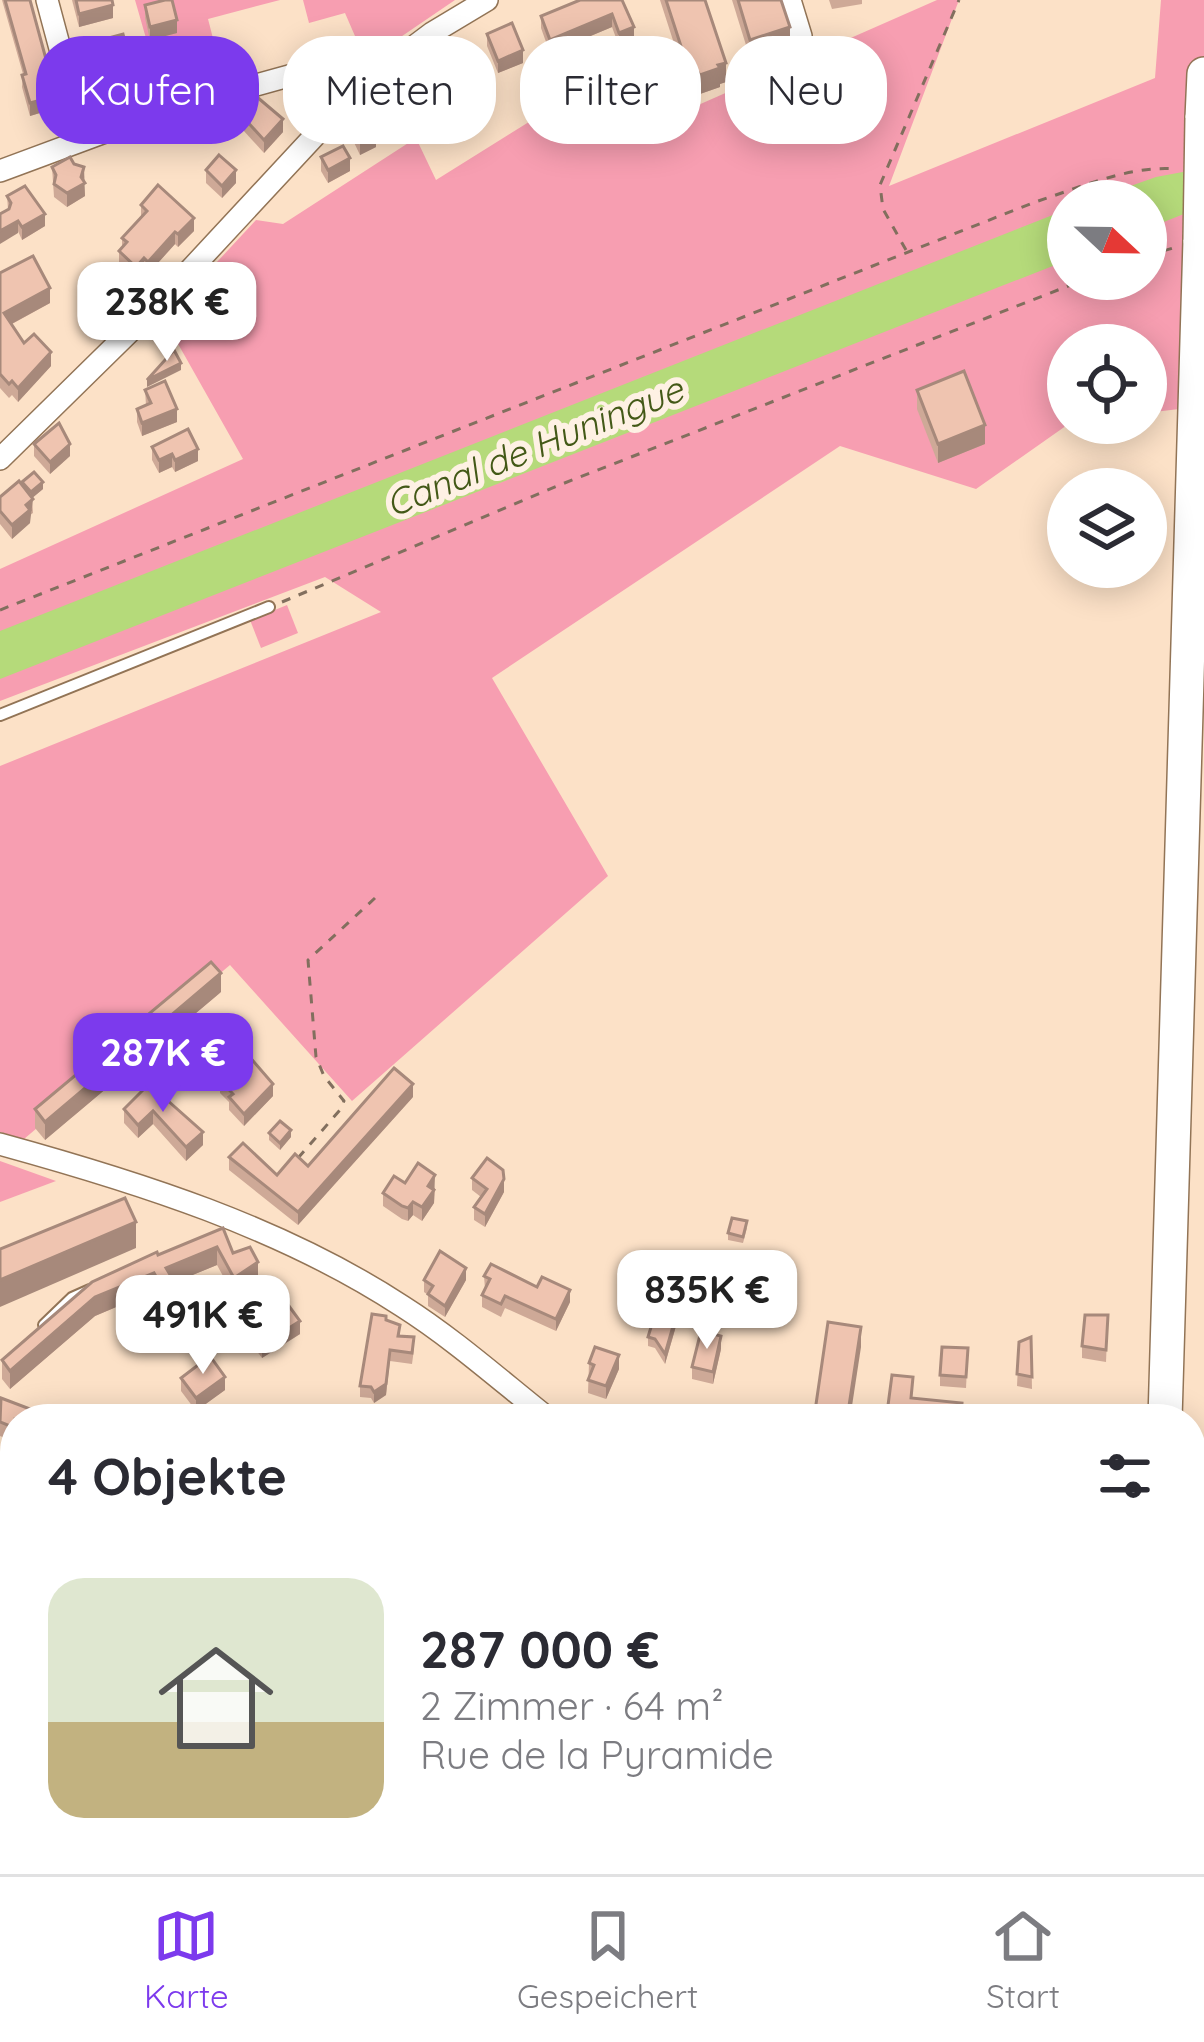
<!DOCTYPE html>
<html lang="de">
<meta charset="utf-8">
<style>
:root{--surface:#fff;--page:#f2f2f3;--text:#2b2b33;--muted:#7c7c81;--line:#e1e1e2;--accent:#7c3aed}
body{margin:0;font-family:Quicksand,sans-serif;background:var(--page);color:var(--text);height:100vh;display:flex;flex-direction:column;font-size:45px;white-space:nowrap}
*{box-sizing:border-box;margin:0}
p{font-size:39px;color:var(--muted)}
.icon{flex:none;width:66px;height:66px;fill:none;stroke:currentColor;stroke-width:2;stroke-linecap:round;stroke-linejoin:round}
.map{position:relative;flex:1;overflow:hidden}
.side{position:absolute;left:0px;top:1404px;width:1206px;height:471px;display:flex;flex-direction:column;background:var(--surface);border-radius:48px 48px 0 0;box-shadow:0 6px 30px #0003}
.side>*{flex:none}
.hud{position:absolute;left:36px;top:36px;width:1134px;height:108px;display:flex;gap:24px}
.needle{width:78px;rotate:112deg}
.tools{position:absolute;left:1047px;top:180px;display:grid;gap:24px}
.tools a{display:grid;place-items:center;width:120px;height:120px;border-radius:50%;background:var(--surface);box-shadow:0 6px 30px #0003;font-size:60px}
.price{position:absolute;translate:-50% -102px;padding:0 27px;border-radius:24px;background:#fff;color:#222;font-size:39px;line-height:78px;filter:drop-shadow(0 3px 6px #0008)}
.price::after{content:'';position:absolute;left:50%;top:72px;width:36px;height:27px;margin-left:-18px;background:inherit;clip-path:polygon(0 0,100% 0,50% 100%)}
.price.active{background:var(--accent);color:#fff}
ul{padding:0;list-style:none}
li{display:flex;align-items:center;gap:36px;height:300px;padding:0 48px}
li+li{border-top:3px solid var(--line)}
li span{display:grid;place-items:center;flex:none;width:336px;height:240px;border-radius:36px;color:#555}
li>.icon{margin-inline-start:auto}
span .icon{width:144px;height:144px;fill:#fffc;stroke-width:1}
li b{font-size:51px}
h2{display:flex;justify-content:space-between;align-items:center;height:144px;padding:0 48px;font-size:51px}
.chip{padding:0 42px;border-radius:48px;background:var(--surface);box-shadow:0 6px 30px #0003;font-size:42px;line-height:108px}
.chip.active{background:var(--accent);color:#fff}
.tab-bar{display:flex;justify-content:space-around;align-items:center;height:168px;border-top:3px solid var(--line);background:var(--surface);font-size:33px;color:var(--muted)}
.tab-bar a{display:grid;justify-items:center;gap:6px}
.tab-bar .active{color:var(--accent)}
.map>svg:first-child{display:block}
.green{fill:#f79eb1;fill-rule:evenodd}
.water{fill:#b5da7a}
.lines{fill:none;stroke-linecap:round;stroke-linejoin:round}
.lane-casing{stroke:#927456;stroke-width:14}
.street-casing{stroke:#927456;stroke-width:24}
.secondary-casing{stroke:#927456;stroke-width:33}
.primary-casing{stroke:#927456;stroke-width:36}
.path{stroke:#826f5e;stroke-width:3;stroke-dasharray:9 9;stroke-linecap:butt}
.lane{stroke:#fff;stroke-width:10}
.street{stroke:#fff;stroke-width:21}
.secondary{stroke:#fff;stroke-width:30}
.primary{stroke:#fff;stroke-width:33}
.primary-bridge-casing{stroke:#927456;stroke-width:36;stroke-linecap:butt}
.primary-bridge{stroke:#fff;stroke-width:33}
.wall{fill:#cea997}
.shaded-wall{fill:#a7897b}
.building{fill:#efc4b0;stroke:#a7897b;stroke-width:3}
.labels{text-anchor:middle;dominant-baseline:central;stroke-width:12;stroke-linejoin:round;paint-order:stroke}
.water-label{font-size:36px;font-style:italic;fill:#435917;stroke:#fef1e4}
</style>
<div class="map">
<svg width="1204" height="1874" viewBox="0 0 1204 1874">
<rect width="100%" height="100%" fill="#fce1c7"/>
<g class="green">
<polygon points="135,0 280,0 208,19 216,50 154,66"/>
<polygon points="303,0 455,0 386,47 370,52 358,43 345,13 309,23"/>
<path d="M937,0H959L889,186L1155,78L1161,0H1204V406L1146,413V345H1068L1070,423L976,489L840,446L492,678L608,876L352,1101L230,965L24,1139L0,1132V766L381,612L325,577L0,701V569L243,459L164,319L256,220L283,224L416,138L436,180L638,54L650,87L671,117ZM1068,201H1146V279H1068Z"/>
<polygon points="287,605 298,633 261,648 250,620"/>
<polygon points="0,1161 56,1181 0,1202"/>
</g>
<g class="water">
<polygon points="1204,168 1204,206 1146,229 1146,201 1088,201 1156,177"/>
<polygon points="1068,209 1068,260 0,679 0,631"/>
</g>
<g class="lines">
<defs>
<g id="lane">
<polyline points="0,715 269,607"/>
<polyline points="44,1325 72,1298 90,1290"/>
</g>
<g id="street">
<polyline points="47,0 84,138"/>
<polyline points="790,0 801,36"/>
<polyline points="0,171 159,112 314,69 335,70 360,87"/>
<polyline points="0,459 164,298 360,87 432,33 487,0"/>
<path d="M0,1144C138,1182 281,1227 402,1306C454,1339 501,1381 549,1419"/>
<polyline points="0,1467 15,1470"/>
<polyline points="0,1816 15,1815"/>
<polyline points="175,1860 176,1874"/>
<polyline points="325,1860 327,1874"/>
<polyline points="462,1860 464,1874"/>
<polyline points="595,1860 596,1874"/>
<polyline points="853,1860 856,1874"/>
<polyline points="1161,1860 1204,1871"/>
</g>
<polyline id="secondary" points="0,1594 15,1591"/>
<g id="primary">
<polyline points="1202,118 1204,74"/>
<polyline points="1165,1419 1200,240"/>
<polyline points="1191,1481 1194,1493 1191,1507"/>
<polyline points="1091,1874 1095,1860"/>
</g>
</defs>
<use href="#lane" class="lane-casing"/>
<use href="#street" class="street-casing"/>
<use href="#secondary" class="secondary-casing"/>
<use href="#primary" class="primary-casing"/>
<g class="path">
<polyline points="906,250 883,209 880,185 959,0"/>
<polyline points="1146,256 1173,248"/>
<polyline points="282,602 557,486 1086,279"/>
<path d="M0,610L1035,202C1079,188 1129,165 1176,169"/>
<polyline points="298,1158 340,1110 344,1101 324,1076 316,1057 308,960 375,898"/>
</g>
<use href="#lane" class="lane"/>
<use href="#street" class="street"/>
<use href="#secondary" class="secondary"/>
<use href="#primary" class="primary"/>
<defs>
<polyline id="primary-bridge" points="1200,240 1202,118"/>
</defs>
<use href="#primary-bridge" class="primary-bridge-casing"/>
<use href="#primary-bridge" class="primary-bridge"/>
</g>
<g class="wall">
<polygon points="2,0 30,0 56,108 30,116 22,87 23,74"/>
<polygon points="72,0 112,0 113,18 79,27"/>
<polygon points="622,0 634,40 619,46 612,27 550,53 541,28 541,16"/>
<polygon points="660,0 705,0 726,82 720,84 720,87 700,94 698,90 690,93"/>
<polygon points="732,0 781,0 790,46 750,58"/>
<polygon points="829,0 862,0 862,4 832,9"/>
<polygon points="145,5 177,33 150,40 145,18"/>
<polygon points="487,34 523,63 498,73 487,46"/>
<polygon points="90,43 132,82 103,90 90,56"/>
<polygon points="431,55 465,89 442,95 431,68"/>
<polygon points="294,84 326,95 309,115 294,91"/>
<polygon points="375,96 401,123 376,135 376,147 360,155 349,132 349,119 375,103"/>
<polygon points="232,105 283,132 264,153 232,118"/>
<polygon points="321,157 350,171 328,183 321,171"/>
<polygon points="74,164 83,180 85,196 67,207 54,197 52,167"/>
<polygon points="206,170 236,183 222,198 206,183"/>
<polygon points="7,196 45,226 22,240 8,209"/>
<polygon points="141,205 194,231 178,247 175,244 148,274 144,271 136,280 119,264 119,251 122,247 122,238 141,218"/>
<polygon points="0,273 50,303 12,324 24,343 51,366 18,402 12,395 9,398 0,388"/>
<polygon points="145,390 177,422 142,436 137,422 137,409 146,405"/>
<polygon points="917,390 985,444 938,463 917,409"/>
<polygon points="34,444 70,456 50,474 34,456"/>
<polygon points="152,447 198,461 175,472 172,467 159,473 152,460"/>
<polygon points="22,482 43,489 32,498 33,513 30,515 30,523 12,539 0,524 0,497 22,486"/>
<polygon points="221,992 45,1140 35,1128 35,1109"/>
<polygon points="220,1080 273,1096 244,1126 229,1110 229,1102 220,1093"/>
<polygon points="149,1084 203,1145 186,1161 153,1124 138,1138 124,1123 124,1109"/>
<polygon points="413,1097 298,1225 229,1170 229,1157 277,1175 308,1166"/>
<polygon points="269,1133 291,1137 280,1150 269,1140"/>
<polygon points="472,1178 504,1192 485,1227 474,1220 474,1207 481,1197 472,1190"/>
<polygon points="405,1183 435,1188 434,1203 422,1221 413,1215 408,1221 402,1219 383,1206 383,1193"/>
<polygon points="223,1228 233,1253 258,1281 234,1296 217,1265 175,1282 183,1315 171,1321 154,1291 95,1316 10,1389 2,1379 2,1360 158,1255"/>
<polygon points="747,1228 743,1243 728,1240 728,1233"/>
<polygon points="633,1272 657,1275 652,1291 633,1285"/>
<polygon points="484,1276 537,1287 570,1302 556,1331 505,1308 501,1317 482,1307 482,1295 485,1289"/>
<polygon points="424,1280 466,1280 445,1317 428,1306 428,1295 424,1292"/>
<polygon points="681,1293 676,1309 678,1319 665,1364 655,1348 648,1346 648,1337 656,1310 651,1309 651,1299"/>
<polygon points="1108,1315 1106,1362 1082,1358 1082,1346"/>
<polygon points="386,1320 414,1349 412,1364 390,1361 386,1395 374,1403 371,1398 360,1397 360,1386"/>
<polygon points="250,1329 300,1334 262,1358 250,1342"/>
<polygon points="1031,1337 1032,1389 1017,1386 1019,1342"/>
<polygon points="968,1348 966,1388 940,1386 940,1375"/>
<polygon points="721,1349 713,1384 692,1379 692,1367"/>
<polygon points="589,1363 619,1369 606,1399 588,1393"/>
<polygon points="181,1378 225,1390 196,1411 181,1391"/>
<polygon points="913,1399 962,1419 887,1419 887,1413"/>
<polygon points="0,1400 46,1419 15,1419 15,1442 0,1436"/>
<polygon points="15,1513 15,1548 3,1550 0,1537 0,1516"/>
<rect x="1197" y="1552" width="7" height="44"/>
<polygon points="1196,1625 1204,1625 1204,1669 1197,1669"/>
<polygon points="0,1630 15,1640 8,1681 0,1664"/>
<polygon points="0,1744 15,1745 15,1783 0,1783"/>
<polygon points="0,1829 11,1829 12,1857 0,1857"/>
<rect x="131" y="1860" width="21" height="14"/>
<polygon points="343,1860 387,1860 381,1874 369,1874 343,1864"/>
</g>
<g class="shaded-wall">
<polygon points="113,5 113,18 79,27 79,14"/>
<polygon points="612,14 612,27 550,53 550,40"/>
<polygon points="177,20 177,33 150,40 150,27"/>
<polygon points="634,27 634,40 619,46 619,33"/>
<polygon points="790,27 790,46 750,58 750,40"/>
<polygon points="523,50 523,63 498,73 498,61"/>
<polygon points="726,63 726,82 720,84 720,87 700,94 700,75"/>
<polygon points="132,69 132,82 103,90 103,76"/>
<polygon points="698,72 698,90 690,93 690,74"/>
<polygon points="465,76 465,89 442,95 442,82"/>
<polygon points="326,89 326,95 309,115 309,108"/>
<polygon points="56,96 56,108 30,116 30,103"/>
<polygon points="401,110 401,123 376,135 376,147 360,155 360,142 371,124"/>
<polygon points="283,119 283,132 264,153 264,140"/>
<polygon points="350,158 350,171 328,183 328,170"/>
<polygon points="84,167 85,196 67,207 67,193"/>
<polygon points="236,170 236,183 222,198 222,186"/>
<polygon points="45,214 45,226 22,240 22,227"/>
<polygon points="194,218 194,231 178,247 178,234"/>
<polygon points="18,221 18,233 0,244 0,231"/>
<polygon points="175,232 175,244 148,274 148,262"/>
<polygon points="144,258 144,271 136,280 136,267"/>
<polygon points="50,288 50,303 4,328 4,313"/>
<polygon points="51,352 51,366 18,402 18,388"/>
<polygon points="181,363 181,370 147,387 147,380"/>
<polygon points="177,409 177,422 142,436 142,423"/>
<polygon points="985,425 985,444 938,463 938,444"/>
<polygon points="70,444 70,456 50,474 50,462"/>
<polygon points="198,449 198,461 175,472 175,460"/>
<polygon points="172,454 172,467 159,473 159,460"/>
<polygon points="43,482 43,489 31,499 31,492"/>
<polygon points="33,499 30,523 12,539 12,525 26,505"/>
<polygon points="221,973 221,992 45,1140 45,1122"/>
<polygon points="273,1084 273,1096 244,1126 244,1114"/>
<polygon points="413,1084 413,1097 298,1225 298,1212"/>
<polygon points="153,1111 153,1124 138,1138 138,1125"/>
<polygon points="291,1130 291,1137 280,1150 280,1143"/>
<polygon points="203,1132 203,1145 186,1161 186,1147"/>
<polygon points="435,1175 434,1203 422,1221 422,1207 428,1186"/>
<polygon points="504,1179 504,1192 485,1227 485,1214"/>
<polygon points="413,1202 413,1215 408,1221 408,1208"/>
<polygon points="136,1222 136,1248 0,1307 0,1280"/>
<polygon points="217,1247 217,1265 166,1286 166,1268"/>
<polygon points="258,1262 258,1281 234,1296 234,1278"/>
<polygon points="657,1262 657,1275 652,1291 652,1277"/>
<polygon points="466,1268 466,1280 445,1317 445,1306"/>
<polygon points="154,1273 154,1291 95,1316 10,1389 10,1371 95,1297"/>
<polygon points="570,1290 570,1302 556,1331 556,1319"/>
<polygon points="183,1296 183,1315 171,1321 171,1303"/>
<polygon points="678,1309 678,1319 665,1364 665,1354"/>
<polygon points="300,1321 300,1334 262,1358 262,1345"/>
<polygon points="861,1327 861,1347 850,1419 847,1419"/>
<polygon points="721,1336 721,1349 713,1384 713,1372"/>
<polygon points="390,1350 386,1395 374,1403 374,1392"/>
<polygon points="619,1355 619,1369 606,1399 606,1386"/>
<polygon points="225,1377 225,1390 196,1411 196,1398"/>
<polygon points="15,1667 15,1677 8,1681 8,1670"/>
<polygon points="382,1860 387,1860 381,1874 379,1874"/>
<polygon points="785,1860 785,1871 772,1874 752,1874 752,1869 771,1861"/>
</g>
<g class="building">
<polygon points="5,0 30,0 56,96 30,103 22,75 26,74"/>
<polygon points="76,0 112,0 113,5 79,14"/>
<polygon points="165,0 172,0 177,20 150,27 145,5"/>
<polygon points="580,0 622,0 634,27 619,33 612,14 550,40 541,16"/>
<polygon points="666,0 705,0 726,63 718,65 720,68 700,75 698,72 690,74"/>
<polygon points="738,0 781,0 790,27 750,40"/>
<polygon points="512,23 523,50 498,61 487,34"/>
<polygon points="123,34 132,69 103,76 90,43"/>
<polygon points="453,46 465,76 442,82 431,55"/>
<polygon points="320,78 326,89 309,108 294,84"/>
<polygon points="391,88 401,110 371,124 376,134 360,142 349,119 377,101 375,96"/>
<polygon points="257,97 283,119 264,140 232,105"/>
<polygon points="343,146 350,158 328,170 321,157"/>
<polygon points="219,155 236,170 222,186 206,170"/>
<polygon points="70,157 74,164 84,167 81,177 85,183 67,193 54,184 56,175 52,167"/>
<polygon points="158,185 194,218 178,234 175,232 148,262 144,258 136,267 119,251 127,242 122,238 147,211 141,205"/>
<polygon points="25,186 45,214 22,227 18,221 0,231 0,214 9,209 11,203 7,196"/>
<polygon points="33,256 50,288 4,313 24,343 34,334 51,352 18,388 12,381 9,384 0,374 0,273"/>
<polygon points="174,350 181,363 147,380"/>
<polygon points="964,371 985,425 938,444 917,390"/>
<polygon points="165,381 177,409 142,423 137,409 151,403 145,390"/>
<polygon points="59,423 70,444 50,462 34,444"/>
<polygon points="188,429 198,449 175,460 172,454 159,460 152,447"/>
<polygon points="34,472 43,482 31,492 22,482"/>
<polygon points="19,481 33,499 26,505 30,510 12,525 0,511 0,497"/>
<polygon points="211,962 221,973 45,1122 35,1109"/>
<polygon points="248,1055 273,1084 244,1114 229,1097 233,1094 220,1080"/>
<polygon points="394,1068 413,1084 298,1212 229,1157 243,1143 277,1175 295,1154 308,1166"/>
<polygon points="149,1084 203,1132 186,1147 153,1111 138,1125 124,1109"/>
<polygon points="280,1121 291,1130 280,1143 269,1133"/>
<polygon points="487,1158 503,1170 504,1179 485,1214 474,1207 487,1189 472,1178"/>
<polygon points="418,1163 435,1175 428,1186 434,1190 422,1207 413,1202 408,1208 402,1206 383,1193 394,1176 405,1183"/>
<polygon points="125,1198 136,1222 0,1280 0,1249"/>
<polygon points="732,1218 747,1221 743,1237 728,1233"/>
<polygon points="223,1228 233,1253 250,1247 258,1262 234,1278 217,1247 166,1268 183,1296 171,1303 154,1273 95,1297 10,1371 2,1360 92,1282 157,1252 158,1255"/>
<polygon points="440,1251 466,1268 445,1306 428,1294 433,1286 424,1280"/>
<polygon points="640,1256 657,1262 652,1277 633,1272"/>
<polygon points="491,1264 537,1287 542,1277 570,1290 556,1319 505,1296 501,1304 482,1295 490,1279 484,1276"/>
<polygon points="658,1277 681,1283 674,1308 678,1309 665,1354 655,1339 648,1337 659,1301 651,1299"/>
<polygon points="286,1302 300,1321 262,1345 250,1329"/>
<polygon points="372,1314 386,1316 386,1320 400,1325 398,1336 414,1337 412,1353 390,1350 386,1384 374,1392 371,1387 360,1386"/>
<polygon points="1085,1315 1108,1315 1106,1350 1082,1346"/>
<polygon points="828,1322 861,1327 847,1419 814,1418"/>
<polygon points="701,1331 721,1336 713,1372 692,1367"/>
<polygon points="1031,1337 1032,1377 1017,1374 1019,1342"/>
<polygon points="595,1347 619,1355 606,1386 588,1380 594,1365 589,1363"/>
<polygon points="942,1347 968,1348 966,1377 940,1375"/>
<polygon points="210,1356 225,1377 196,1398 181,1378"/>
<polygon points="892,1375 913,1377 911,1398 962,1403 961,1419 926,1419 887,1413"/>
<polygon points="1,1398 46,1415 44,1419 15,1419 15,1428 0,1422"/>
<polygon points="157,1410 164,1419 146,1419"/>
<polygon points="632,1410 650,1414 649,1419 622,1419 623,1415 630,1417"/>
<polygon points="352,1413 389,1418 389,1419 351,1419"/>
<polygon points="683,1414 700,1419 682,1419"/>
<polygon points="15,1513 15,1534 3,1536 0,1516"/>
<polygon points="1197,1552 1204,1552 1204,1582 1197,1583"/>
<polygon points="1196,1625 1204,1625 1204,1656 1197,1656"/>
<polygon points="7,1627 15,1640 15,1667 8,1670 0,1653 0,1630"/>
<polygon points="0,1744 15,1745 15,1770 0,1770"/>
<polygon points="0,1829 11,1829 12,1850 0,1850"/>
<rect x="131" y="1860" width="21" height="6"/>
<polygon points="281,1860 304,1860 305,1874 289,1874 289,1871 282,1871"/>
<polygon points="516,1860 568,1860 570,1874 519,1874"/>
<polygon points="694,1860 719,1860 721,1872 698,1874"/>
<polygon points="750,1860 774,1860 771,1861 772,1865 752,1869"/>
<polygon points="921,1861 924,1874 892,1874 891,1868"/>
<polygon points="646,1864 648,1874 623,1874 622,1868"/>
<polygon points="204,1865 260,1866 261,1874 205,1874"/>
<polygon points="833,1869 834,1874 810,1874"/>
</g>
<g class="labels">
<g class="water-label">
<text transform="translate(534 446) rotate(-22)">Canal de Huningue</text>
</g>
</g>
</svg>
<div class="tools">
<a><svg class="needle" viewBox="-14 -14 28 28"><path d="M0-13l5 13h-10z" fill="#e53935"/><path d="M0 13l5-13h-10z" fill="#7c7c81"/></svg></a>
<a><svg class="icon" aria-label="locate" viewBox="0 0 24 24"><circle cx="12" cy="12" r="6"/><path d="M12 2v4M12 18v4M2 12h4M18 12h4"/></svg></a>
<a><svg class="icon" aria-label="layers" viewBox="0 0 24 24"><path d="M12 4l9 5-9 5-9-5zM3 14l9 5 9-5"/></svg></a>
</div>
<b class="price" style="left:167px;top:364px">238K €</b>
<b class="price active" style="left:163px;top:1115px">287K €</b>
<b class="price" style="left:707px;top:1352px">835K €</b>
<b class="price" style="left:203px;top:1377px">491K €</b>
<div class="hud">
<a class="chip active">Kaufen</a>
<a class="chip">Mieten</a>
<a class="chip">Filter</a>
<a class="chip">Neu</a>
</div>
<section class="side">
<h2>4 Objekte<svg class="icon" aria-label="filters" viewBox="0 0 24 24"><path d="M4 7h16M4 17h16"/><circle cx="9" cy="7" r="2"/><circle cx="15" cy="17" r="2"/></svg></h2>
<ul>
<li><span style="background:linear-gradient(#dfe7d0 60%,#c2b280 0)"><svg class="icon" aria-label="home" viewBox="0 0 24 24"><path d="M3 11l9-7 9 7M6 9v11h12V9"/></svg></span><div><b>287 000 €</b><p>2 Zimmer · 64 m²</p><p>Rue de la Pyramide</p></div></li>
</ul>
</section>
</div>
<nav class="tab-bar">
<a class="active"><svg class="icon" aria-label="map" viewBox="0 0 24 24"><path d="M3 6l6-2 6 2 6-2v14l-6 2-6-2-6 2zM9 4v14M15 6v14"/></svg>Karte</a>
<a><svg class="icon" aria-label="saved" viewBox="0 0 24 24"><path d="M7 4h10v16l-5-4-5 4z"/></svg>Gespeichert</a>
<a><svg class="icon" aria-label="home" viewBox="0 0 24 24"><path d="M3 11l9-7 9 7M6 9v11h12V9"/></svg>Start</a>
</nav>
